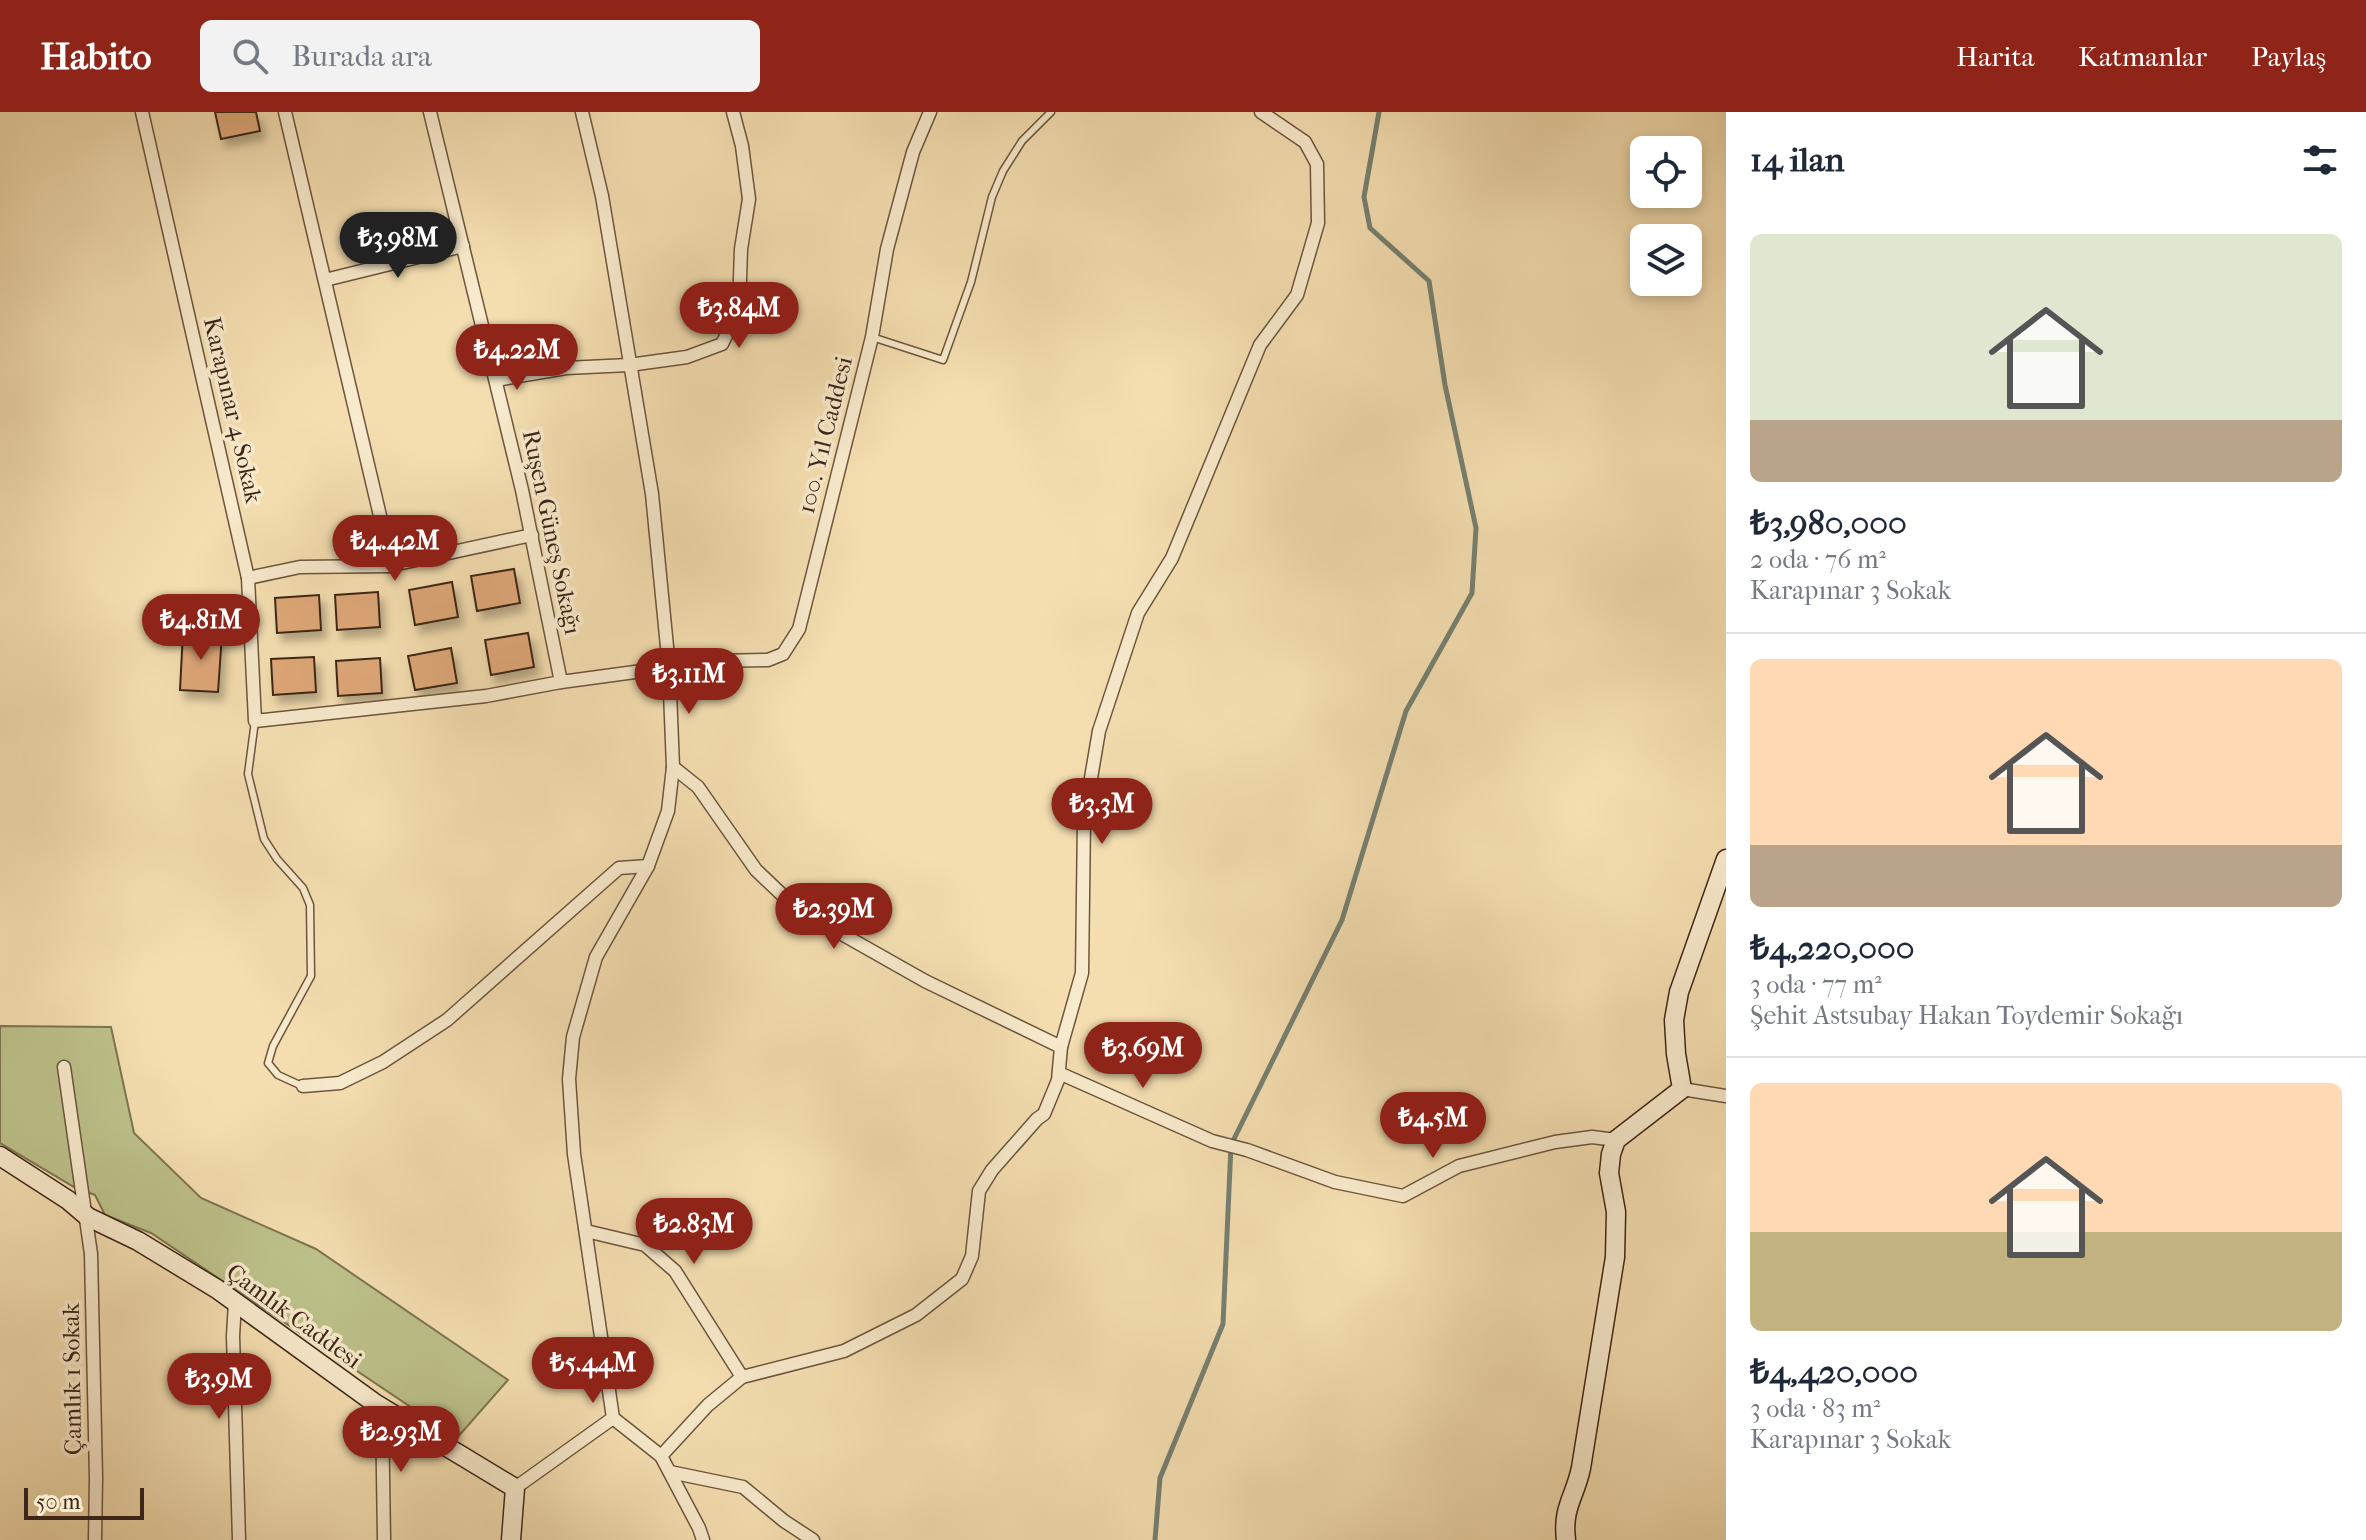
<!DOCTYPE html>
<html lang="tr">
<meta charset="utf-8">
<style>
:root{--surface:#fff;--page:#f2f2f3;--text:#1f2937;--muted:#747a83;--line:#e0e1e3;--accent:#8f2418}
body{margin:0;font-family:"IM FELL French Canon",serif;background:var(--page);color:var(--text);height:100vh;display:flex;flex-direction:column;font-size:30px;white-space:nowrap}
*{box-sizing:border-box;margin:0}
p{font-size:26px;color:var(--muted)}
.icon{flex:none;width:44px;height:44px;fill:none;stroke:currentColor;stroke-width:2;stroke-linecap:round;stroke-linejoin:round}
.map{position:relative;flex:1;overflow:hidden}
.details{display:flex;flex-direction:column;background:var(--surface);width:640px}
.details>*{flex:none}
.fabs{position:absolute;left:1630px;top:24px;display:grid;gap:16px}
.fabs a{display:grid;place-items:center;width:72px;height:72px;border-radius:12px;background:var(--surface);box-shadow:0 4px 12px #0003;font-size:40px}
.scale{position:absolute;left:24px;bottom:20px;width:120px;box-sizing:border-box;padding-left:8px;border:4px solid #3e2718;border-top:0;font-size:22px;line-height:28px;white-space:nowrap;color:#3e2718;-webkit-text-stroke:6px #f8eacc;paint-order:stroke}
.price{position:absolute;translate:-50% -68px;padding:0 18px;border-radius:28px;background:var(--accent);color:#fff;font-size:26px;line-height:52px;filter:drop-shadow(0 2px 4px #0008)}
.price::after{content:'';position:absolute;left:50%;top:48px;width:24px;height:18px;margin-left:-12px;background:inherit;clip-path:polygon(0 0,100% 0,50% 100%)}
.price.on{background:#222;color:#fff}
ul{padding:0;list-style:none}
li{display:grid;align-content:center;gap:16px;height:424px;padding:0 24px}
li+li{border-top:2px solid var(--line)}
li span{display:grid;place-items:center;height:248px;border-radius:12px;color:#555}
li>.icon{margin-inline-start:auto}
span .icon{width:144px;height:144px;fill:#fffc;stroke-width:1}
li b{font-size:34px}
h2{display:flex;justify-content:space-between;align-items:center;height:96px;padding:0 24px;font-size:34px}
header{display:flex;align-items:center;gap:48px;box-sizing:border-box;height:112px;padding:0 40px;background:var(--accent);color:#fff}
header strong{font-size:38px}
nav{display:flex;gap:44px;margin-inline-start:auto;font-size:28px}
.search{width:560px;height:72px;background:var(--page);display:flex;align-items:center;gap:20px;box-sizing:border-box;padding:0 28px;border-radius:12px;color:var(--muted);font-size:30px}
main{display:flex;flex:1;min-height:0}
.map>svg:first-child{display:block}
.green{fill:#bdc18a;stroke:#7e7451;stroke-width:2}
.lines{fill:none;stroke-linecap:round;stroke-linejoin:round}
.stream{stroke:#768071;stroke-width:5}
.building{fill:#dea778;stroke:#3e2718;stroke-width:2;filter:url(#shadow)}
.lane-casing{stroke:#6c553e;stroke-width:9}
.street-casing{stroke:#6c553e;stroke-width:15}
.secondary-casing{stroke:#3e2718;stroke-width:21}
.lane{stroke:#f8eacc;stroke-width:6}
.street{stroke:#f8eacc;stroke-width:12}
.secondary{stroke:#f8eacc;stroke-width:18}
.labels{text-anchor:middle;dominant-baseline:central;stroke-width:7;stroke-linejoin:round;paint-order:stroke}
.street-label{font-size:24px;fill:#3e2718;stroke:#f8eacc}
</style>
<header>
<strong>Habito</strong>
<div class="search"><svg class="icon" aria-label="search" viewBox="0 0 24 24"><circle cx="10" cy="10" r="6"/><path d="M15 15l6 6"/></svg>Burada ara</div>
<nav><a>Harita</a><a>Katmanlar</a><a>Paylaş</a></nav>
</header>
<main>
<div class="map">
<svg width="1726" height="1428" viewBox="0 0 1726 1428">
<defs>
<filter id="shadow"><feDropShadow dx="5" dy="8" stdDeviation="4" flood-color="#0004"/></filter>
</defs>
<rect width="100%" height="100%" fill="#f4deb0"/>
<filter id="stains"><feTurbulence type="fractalNoise" baseFrequency=".0025" numOctaves="4"/><feColorMatrix values="0 0 0 0 .2 0 0 0 0 .09 0 0 0 0 .02 0 0 0 .5 -.17"/></filter>
<radialGradient id="worn" r=".72"><stop offset=".6" stop-color="#630" stop-opacity="0"/><stop offset="1" stop-color="#630" stop-opacity=".3"/></radialGradient>
<polygon class="green" points="0,914 111,915 134,1021 201,1086 316,1137 508,1268 457,1326 151,1121 105,1103 95,1083 74,1075 0,1031"/>
<g class="lines">
<polyline class="stream" points="1155,1428 1160,1366 1223,1212 1231,1033 1342,808 1406,599 1472,481 1476,416 1445,273 1429,169 1370,116 1364,85 1379,0"/>
</g>
<g class="building">
<polygon points="215,0 256,0 260,19 221,27"/>
<polygon points="514,457 520,491 477,499 471,464"/>
<polygon points="452,470 458,505 415,513 409,478"/>
<polygon points="378,480 380,515 337,518 335,483"/>
<polygon points="319,483 321,518 277,521 275,486"/>
<polygon points="183,520 222,522 218,580 180,578"/>
<polygon points="528,521 534,555 491,563 485,528"/>
<polygon points="451,536 457,571 415,578 408,544"/>
<polygon points="314,545 316,580 273,583 271,547"/>
<polygon points="380,546 382,581 338,584 336,549"/>
</g>
<g class="lines">
<defs>
<g id="lane">
<polyline points="872,225 943,248 971,170 992,85 1003,59 1022,29 1051,0"/>
<polyline points="255,609 248,662 264,727 277,747 303,776 310,793 311,864 273,934 268,951 278,963 302,974"/>
</g>
<g id="street">
<polyline points="142,0 248,466 255,609 486,584 561,570 716,549 768,548 783,542 799,517 872,225 887,137 913,40 930,0"/>
<polyline points="285,0 381,408 388,454"/>
<polyline points="430,0 522,378 561,570"/>
<polyline points="582,0 602,84 652,382 669,555 673,655 668,699 648,754 596,845 573,925 569,967 574,1042 613,1306 661,1344 699,1416 703,1428"/>
<polyline points="325,168 463,134"/>
<polyline points="496,268 566,256 629,253 687,245 722,232 739,197 741,137 749,87 742,34 733,0"/>
<polyline points="248,466 300,455 388,454 532,423"/>
<polyline points="673,655 698,675 756,758 796,796 925,869 1061,935"/>
<polyline points="64,955 91,1142 96,1366 95,1428"/>
<polyline points="1059,961 1212,1029 1247,1038 1335,1070 1403,1084 1459,1054 1555,1030 1592,1025 1616,1028"/>
<polyline points="303,974 340,971 383,950 447,908 619,756 648,754"/>
<polyline points="1682,977 1726,984"/>
<polyline points="586,1119 645,1133 675,1159 742,1265"/>
<polyline points="235,1190 233,1224 239,1428"/>
<polyline points="382,1296 384,1428"/>
<polyline points="661,1344 708,1293 742,1265 844,1239 916,1203 962,1167 972,1144 979,1079 992,1058 1037,1007 1044,1002 1058,968 1061,935 1082,861 1084,707 1099,619 1138,501 1172,446 1260,233 1297,183 1318,111 1317,52 1305,30 1261,0"/>
<polyline points="670,1360 743,1375 784,1409 813,1428"/>
<polyline points="515,1376 613,1306"/>
</g>
<g id="secondary">
<polyline points="0,1044 68,1088 88,1105 138,1129 217,1177 376,1292 515,1376 511,1428"/>
<path d="M1566,1428C1562,1395 1575,1385 1581,1356L1615,1145L1616,1100L1609,1061L1611,1042L1616,1028L1682,977L1676,942L1674,908L1679,880L1726,747"/>
</g>
</defs>
<use href="#lane" class="lane-casing"/>
<use href="#street" class="street-casing"/>
<use href="#secondary" class="secondary-casing"/>
<use href="#lane" class="lane"/>
<use href="#street" class="street"/>
<use href="#secondary" class="secondary"/>
</g>
<g class="labels">
<g class="street-label">
<text transform="translate(233 298) rotate(77)">Karapınar 4 Sokak</text>
<text transform="translate(825 323) rotate(-76)">100. Yıl Caddesi</text>
<text transform="translate(552 420) rotate(78)">Ruşen Güneş Sokağı</text>
<text transform="translate(294 1204) rotate(36)">Çamlık Caddesi</text>
<text transform="translate(72 1267) rotate(-91)">Çamlık 1 Sokak</text>
</g>
</g>
<rect width="100%" height="100%" filter="url(#stains)"/>
<rect width="100%" height="100%" fill="url(#worn)"/>
</svg>
<div class="fabs">
<a><svg class="icon" aria-label="locate" viewBox="0 0 24 24"><circle cx="12" cy="12" r="6"/><path d="M12 2v4M12 18v4M2 12h4M18 12h4"/></svg></a>
<a><svg class="icon" aria-label="layers" viewBox="0 0 24 24"><path d="M12 4l9 5-9 5-9-5zM3 14l9 5 9-5"/></svg></a>
</div>
<div class="scale">50 m</div>
<b class="price on" style="left:398px;top:168px">₺3.98M</b>
<b class="price" style="left:739px;top:238px">₺3.84M</b>
<b class="price" style="left:517px;top:280px">₺4.22M</b>
<b class="price" style="left:395px;top:471px">₺4.42M</b>
<b class="price" style="left:201px;top:550px">₺4.81M</b>
<b class="price" style="left:689px;top:604px">₺3.11M</b>
<b class="price" style="left:1102px;top:734px">₺3.3M</b>
<b class="price" style="left:834px;top:839px">₺2.39M</b>
<b class="price" style="left:1143px;top:978px">₺3.69M</b>
<b class="price" style="left:1433px;top:1048px">₺4.5M</b>
<b class="price" style="left:694px;top:1154px">₺2.83M</b>
<b class="price" style="left:593px;top:1293px">₺5.44M</b>
<b class="price" style="left:219px;top:1309px">₺3.9M</b>
<b class="price" style="left:401px;top:1362px">₺2.93M</b>
</div>
<section class="details">
<h2>14 ilan<svg class="icon" aria-label="filters" viewBox="0 0 24 24"><path d="M4 7h16M4 17h16"/><circle cx="9" cy="7" r="2"/><circle cx="15" cy="17" r="2"/></svg></h2>
<ul>
<li><span style="background:linear-gradient(#dfe7d0 75%,#b9a48a 0)"><svg class="icon" aria-label="home" viewBox="0 0 24 24"><path d="M3 11l9-7 9 7M6 9v11h12V9"/></svg></span><div><b>₺3,980,000</b><p>2 oda · 76 m²</p><p>Karapınar 3 Sokak</p></div></li>
<li><span style="background:linear-gradient(#ffd9b3 75%,#b9a48a 0)"><svg class="icon" aria-label="home" viewBox="0 0 24 24"><path d="M3 11l9-7 9 7M6 9v11h12V9"/></svg></span><div><b>₺4,220,000</b><p>3 oda · 77 m²</p><p>Şehit Astsubay Hakan Toydemir Sokağı</p></div></li>
<li><span style="background:linear-gradient(#ffd9b3 60%,#c2b280 0)"><svg class="icon" aria-label="home" viewBox="0 0 24 24"><path d="M3 11l9-7 9 7M6 9v11h12V9"/></svg></span><div><b>₺4,420,000</b><p>3 oda · 83 m²</p><p>Karapınar 3 Sokak</p></div></li>
</ul>
</section>
</main>
